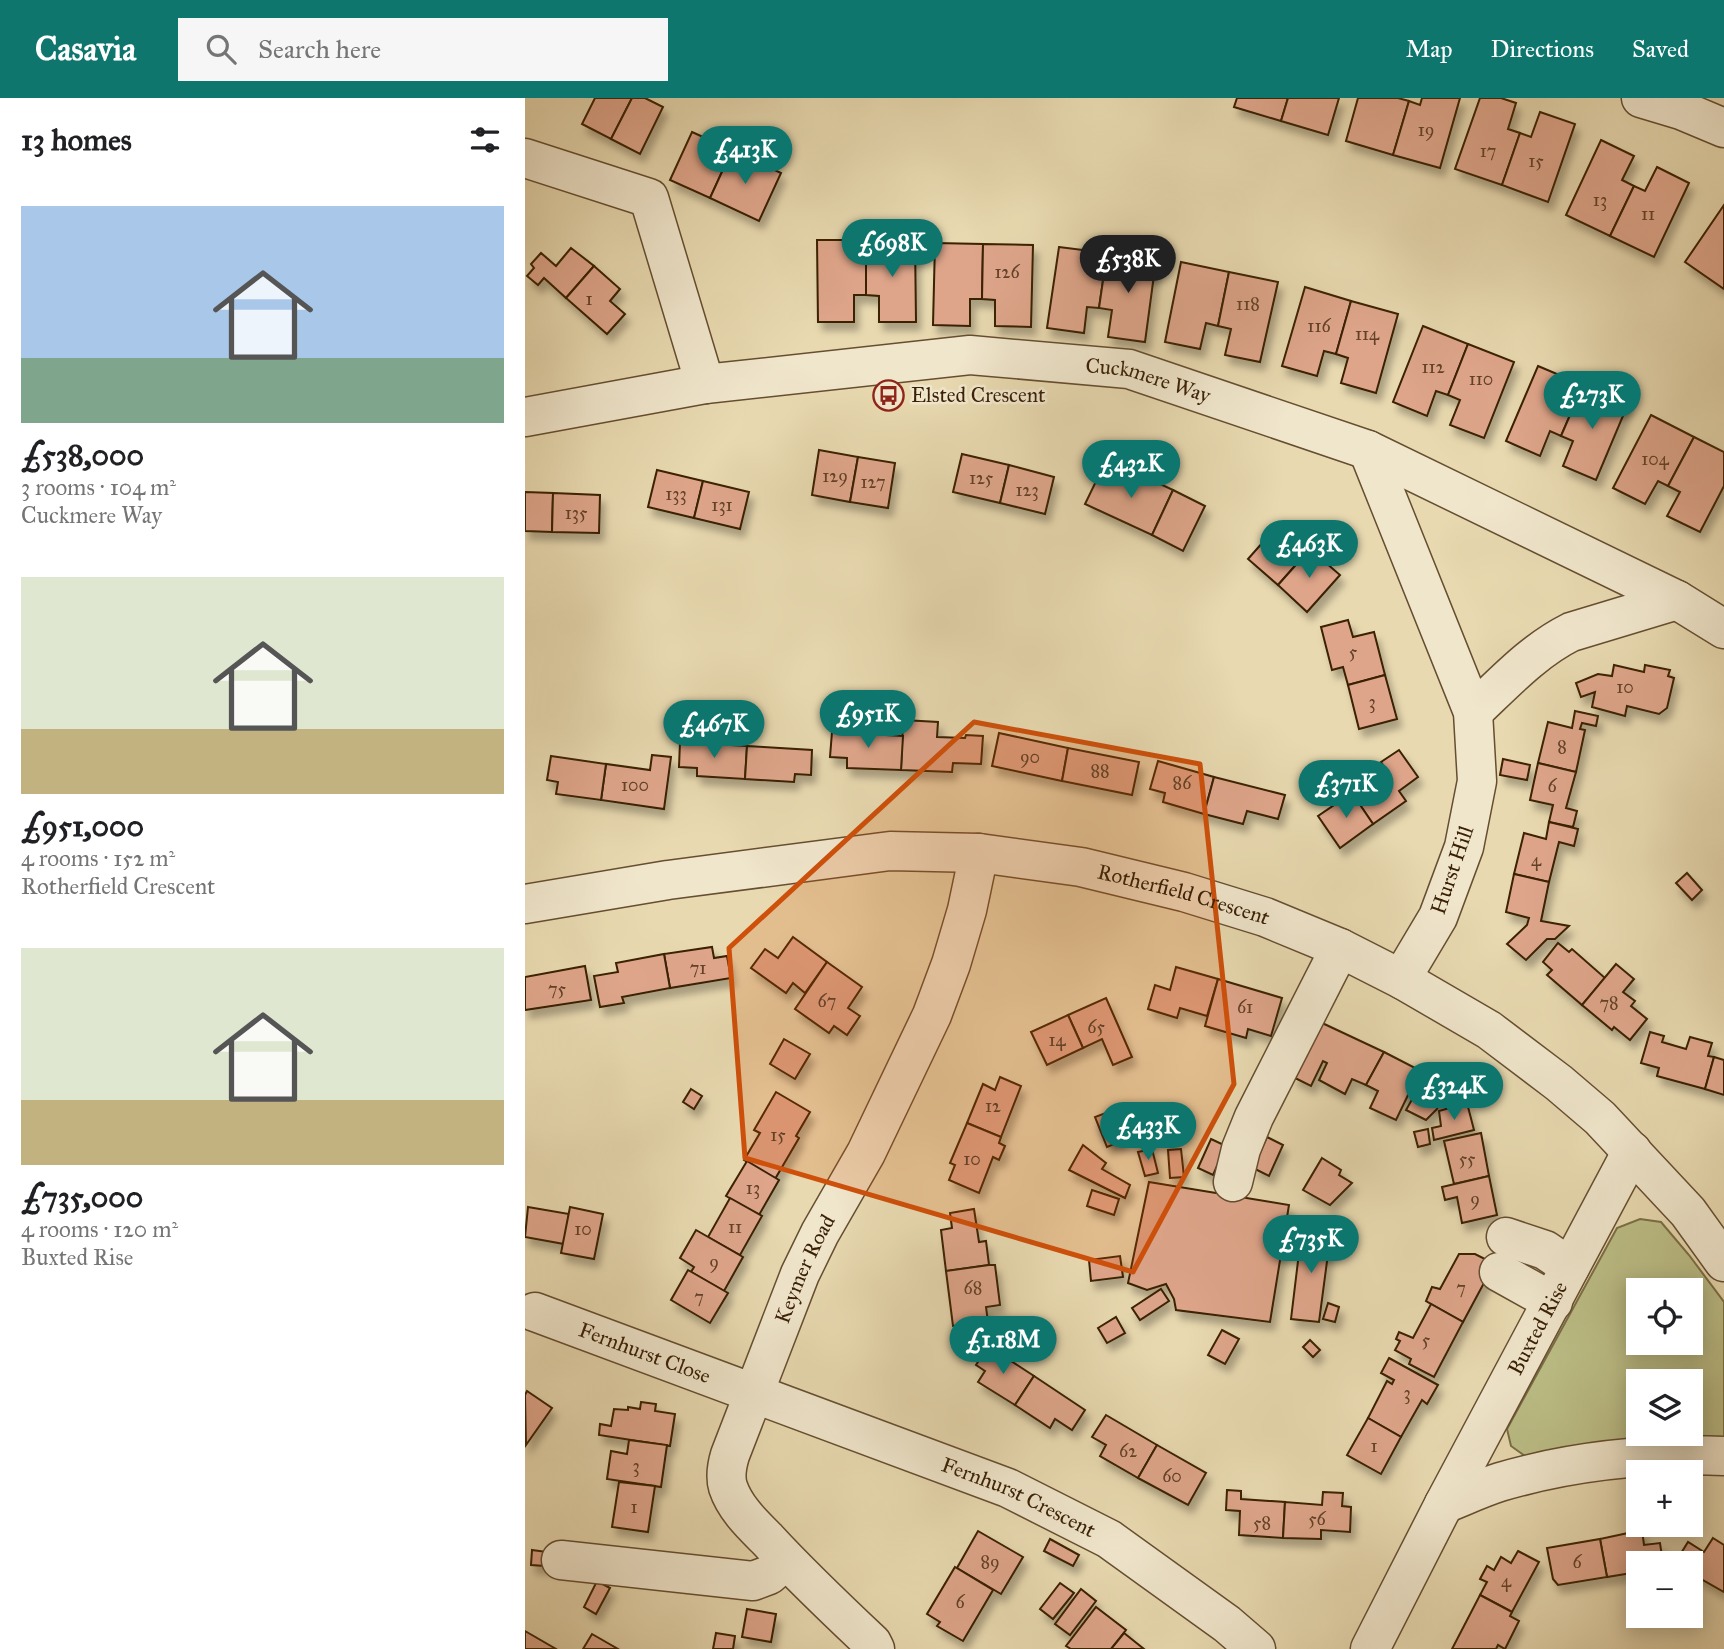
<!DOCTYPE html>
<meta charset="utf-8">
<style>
:root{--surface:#fff;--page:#f6f6f6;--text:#202124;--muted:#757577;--accent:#0f766e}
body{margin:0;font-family:"IM FELL Great Primer",serif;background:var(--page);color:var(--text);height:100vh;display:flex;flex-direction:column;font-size:26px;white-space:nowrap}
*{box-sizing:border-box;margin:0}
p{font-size:23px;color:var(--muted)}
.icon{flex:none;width:38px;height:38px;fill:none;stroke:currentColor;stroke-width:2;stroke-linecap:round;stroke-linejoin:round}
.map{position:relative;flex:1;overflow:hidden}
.panel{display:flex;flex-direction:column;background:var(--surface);width:525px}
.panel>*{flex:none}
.fabs{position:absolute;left:1101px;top:1180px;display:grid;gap:14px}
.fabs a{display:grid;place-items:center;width:77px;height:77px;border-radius:0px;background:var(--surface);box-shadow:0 4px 18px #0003;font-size:35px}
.price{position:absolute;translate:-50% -60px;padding:0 16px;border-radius:24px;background:var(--accent);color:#fff;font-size:23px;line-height:46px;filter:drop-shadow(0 2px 4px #0008)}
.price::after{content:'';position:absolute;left:50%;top:42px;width:21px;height:16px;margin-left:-10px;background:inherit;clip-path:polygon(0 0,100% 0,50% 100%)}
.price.active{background:#222;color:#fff}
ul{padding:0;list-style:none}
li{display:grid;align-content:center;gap:14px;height:371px;padding:0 21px}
li span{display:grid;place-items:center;height:217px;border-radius:0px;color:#555}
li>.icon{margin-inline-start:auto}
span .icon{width:126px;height:126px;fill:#fffc;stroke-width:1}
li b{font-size:30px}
h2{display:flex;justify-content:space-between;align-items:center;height:84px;padding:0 21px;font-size:30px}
header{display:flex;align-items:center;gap:42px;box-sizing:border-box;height:98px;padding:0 35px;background:var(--accent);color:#fff}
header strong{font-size:33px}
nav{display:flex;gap:38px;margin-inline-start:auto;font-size:24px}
.search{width:490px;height:63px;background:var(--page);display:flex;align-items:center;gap:18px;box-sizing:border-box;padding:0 24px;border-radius:0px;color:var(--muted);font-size:26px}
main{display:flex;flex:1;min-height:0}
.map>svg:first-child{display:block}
.green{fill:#bcbe87;stroke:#7b6f46;stroke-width:2;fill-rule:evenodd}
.building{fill:#dea58a;stroke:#3a2006;stroke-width:2;filter:url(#shadow)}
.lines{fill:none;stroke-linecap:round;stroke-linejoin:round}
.minor-casing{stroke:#664e30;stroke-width:41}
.minor{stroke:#f0e6cc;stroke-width:38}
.marked{fill:#ce500b;fill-opacity:0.2;stroke:#ce500b;stroke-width:5;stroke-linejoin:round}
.labels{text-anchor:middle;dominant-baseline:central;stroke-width:5;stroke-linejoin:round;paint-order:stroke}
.number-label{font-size:18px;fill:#634127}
.street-label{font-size:21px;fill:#3a2006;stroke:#f0e6cc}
.poi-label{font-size:21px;fill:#3a2006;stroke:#f0e6cc;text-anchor:start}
</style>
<header>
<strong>Casavia</strong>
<div class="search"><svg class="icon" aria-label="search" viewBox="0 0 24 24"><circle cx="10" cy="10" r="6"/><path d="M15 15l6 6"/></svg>Search here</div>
<nav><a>Map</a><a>Directions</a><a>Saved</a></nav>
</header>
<main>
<section class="panel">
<h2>13 homes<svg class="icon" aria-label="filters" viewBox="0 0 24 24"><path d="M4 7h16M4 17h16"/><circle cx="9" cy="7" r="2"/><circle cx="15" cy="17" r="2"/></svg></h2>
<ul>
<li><span style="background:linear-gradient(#a9c7e8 70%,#7fa58c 0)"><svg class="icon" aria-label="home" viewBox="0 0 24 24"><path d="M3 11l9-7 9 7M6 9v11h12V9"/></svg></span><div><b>£538,000</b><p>3 rooms · 104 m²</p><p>Cuckmere Way</p></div></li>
<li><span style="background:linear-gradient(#dfe7d0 70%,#c2b280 0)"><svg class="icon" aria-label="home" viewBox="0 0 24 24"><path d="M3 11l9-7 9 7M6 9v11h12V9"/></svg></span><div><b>£951,000</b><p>4 rooms · 152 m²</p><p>Rotherfield Crescent</p></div></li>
<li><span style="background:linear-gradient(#dfe7d0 70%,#c2b280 0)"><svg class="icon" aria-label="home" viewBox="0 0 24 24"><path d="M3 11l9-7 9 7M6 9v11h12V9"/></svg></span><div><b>£735,000</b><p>4 rooms · 120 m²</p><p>Buxted Rise</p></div></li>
</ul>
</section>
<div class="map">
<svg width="1199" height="1551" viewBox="0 0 1199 1551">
<defs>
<filter id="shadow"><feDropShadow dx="4.5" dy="8" stdDeviation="3.5" flood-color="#0004"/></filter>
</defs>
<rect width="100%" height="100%" fill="#e8d9b0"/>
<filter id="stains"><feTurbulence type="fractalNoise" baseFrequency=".00286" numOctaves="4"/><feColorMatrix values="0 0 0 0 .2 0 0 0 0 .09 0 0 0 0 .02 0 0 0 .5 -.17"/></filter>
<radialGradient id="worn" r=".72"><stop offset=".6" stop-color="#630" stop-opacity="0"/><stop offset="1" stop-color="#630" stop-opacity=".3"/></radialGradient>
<path class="green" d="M1115,1121L1136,1124L1164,1157L1199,1204V1339L1130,1338L1000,1358L986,1348L982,1331L1092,1130ZM1113,1192H1166V1244H1113ZM1113,1283H1166V1335H1113Z"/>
<g class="building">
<polygon points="70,0 107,0 86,41 57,26"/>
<polygon points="107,0 120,0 138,9 115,56 86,41"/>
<polygon points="712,0 763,0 756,23 709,9"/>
<polygon points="763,0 814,0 803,37 756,23"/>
<polygon points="833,0 873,0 884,3 868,57 821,43"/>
<polygon points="897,0 935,0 915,70 868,57 884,3 895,7"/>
<polygon points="955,0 976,0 991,5 983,31 995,35 977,87 930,71"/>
<polygon points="1015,14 1050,26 1023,104 977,87 995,35 1006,39"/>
<polygon points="167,34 207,52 185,100 145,82"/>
<polygon points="1076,42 1109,58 1097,82 1109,88 1085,138 1041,117"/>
<polygon points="207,52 256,75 234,123 185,100"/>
<polygon points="1132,69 1164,85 1129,159 1085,138 1109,88 1120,93"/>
<polygon points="1199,107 1199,191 1160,164"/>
<polygon points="292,142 341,142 341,197 329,197 329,224 293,224"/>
<polygon points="341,142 390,142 391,224 354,224 354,198 341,197"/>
<polygon points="410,145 458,146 457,201 445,201 445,228 408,227"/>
<polygon points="458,146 508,147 506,229 470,228 470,202 457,201"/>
<polygon points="534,149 582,155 574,210 562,209 559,235 522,230"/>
<polygon points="46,150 69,168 41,200 19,180 13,187 2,178 9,170 6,166 16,155 31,168"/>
<polygon points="582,155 631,162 620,244 583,239 587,212 574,210"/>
<polygon points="656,164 704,174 693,228 681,225 675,251 640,244"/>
<polygon points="69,168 95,191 85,203 100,216 82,236 41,200"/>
<polygon points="704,174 753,184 735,264 700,257 706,231 693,228"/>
<polygon points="780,189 826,203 811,256 799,253 792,278 757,268"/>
<polygon points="826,203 873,216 851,295 816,285 823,260 811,256"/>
<polygon points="898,228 943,246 923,297 911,293 902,318 868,304"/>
<polygon points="943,246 989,264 959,340 925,327 935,302 923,297"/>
<polygon points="1013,268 1058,287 1036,338 1025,333 1015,358 981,343"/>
<polygon points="1058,287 1103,306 1071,382 1038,368 1048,343 1036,338"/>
<polygon points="1126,317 1169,339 1143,388 1133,383 1120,406 1088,390"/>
<polygon points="1169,339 1199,354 1199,388 1175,434 1142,418 1155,394 1143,388"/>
<polygon points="294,352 333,359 325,404 287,397"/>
<polygon points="437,356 484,367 475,405 428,394"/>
<polygon points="333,359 370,365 363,410 325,404"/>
<polygon points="484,367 529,379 520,416 475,405"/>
<polygon points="132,372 178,383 169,420 123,409"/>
<polygon points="576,373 605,387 612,375 648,392 627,437 560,406"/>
<polygon points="178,383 224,394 215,431 169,420"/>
<polygon points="648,392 680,408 658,453 627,437"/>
<polygon points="0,394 28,395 27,434 0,433"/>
<polygon points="28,395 75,397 74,435 27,434"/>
<polygon points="755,425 785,451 753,487 723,461"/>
<polygon points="785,451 815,477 782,514 753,487"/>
<polygon points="823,522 828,539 849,534 860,577 823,587 818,569 807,572 796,529"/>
<polygon points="1089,567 1119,574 1120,567 1145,572 1143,578 1149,580 1142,610 1134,616 1102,608 1100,618 1067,609 1070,594 1056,599 1051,585 1073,576 1087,578"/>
<polygon points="860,577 872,621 834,631 823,587"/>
<polygon points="1050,613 1073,618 1071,628 1057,625 1055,631 1060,632 1051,674 1013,665 1023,624 1047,630"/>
<polygon points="378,622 413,624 412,639 440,640 441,637 458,638 456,666 428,665 427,674 376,672"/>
<polygon points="307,634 378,638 376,672 322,670 322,660 305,659"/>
<polygon points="474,635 543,650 537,683 467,668"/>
<polygon points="155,644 222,648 220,681 172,678 172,670 154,669"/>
<polygon points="222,648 287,652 286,677 270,676 269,684 220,681"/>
<polygon points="543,650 614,664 607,697 537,683"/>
<polygon points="874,652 893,679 874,693 881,703 848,726 827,695 861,672 856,664"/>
<polygon points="127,657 146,659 139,711 76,702 81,666 125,672"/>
<polygon points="26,658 81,666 76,702 31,696 33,684 22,682"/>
<polygon points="978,661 1005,667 1002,682 975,677"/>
<polygon points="633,663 689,679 679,716 638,704 640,695 625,691"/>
<polygon points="1013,665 1051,674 1041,710 1052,713 1048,729 1024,724 1028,707 1005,702"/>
<polygon points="689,679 760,697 753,721 722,713 718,726 679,716"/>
<polygon points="827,695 848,726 815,750 793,718"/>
<polygon points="1024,724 1053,731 1049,748 1034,744 1024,784 989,776 999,735 1021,741"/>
<polygon points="1162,775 1177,792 1167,802 1151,785"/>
<polygon points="989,776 1024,784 1016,823 1044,828 1030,841 1022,841 1001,862 982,846 1002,827 1004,820 981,814"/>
<polygon points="268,839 302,864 280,895 268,885 261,895 226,870 240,851 253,860"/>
<polygon points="1033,845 1044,854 1047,851 1080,880 1057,907 1022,877 1027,872 1018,864"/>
<polygon points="187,849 189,860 202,858 206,880 145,890 139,856"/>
<polygon points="139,856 145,890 97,899 99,905 75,909 69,878 93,874 91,865"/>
<polygon points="302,864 337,889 323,910 335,918 322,937 309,928 304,935 270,911"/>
<polygon points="1091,866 1109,881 1098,894 1110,903 1106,908 1122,921 1105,942 1089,929 1087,932 1057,907"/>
<polygon points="60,868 66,902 0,912 0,879"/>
<polygon points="651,869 693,881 682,918 655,910 652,920 623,911 630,887 645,892"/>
<polygon points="693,881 757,900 746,938 723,931 721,940 680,928"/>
<polygon points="581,900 607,959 588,967 577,941 558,950 543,917"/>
<polygon points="543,917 558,950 522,967 506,934"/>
<polygon points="795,924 859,954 841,987 827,981 820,996 794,982 802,965 798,963 786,988 768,979"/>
<polygon points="1125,934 1139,938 1137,944 1161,951 1165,939 1187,945 1183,958 1189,959 1180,991 1132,978 1134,970 1116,965"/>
<polygon points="259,941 285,956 270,981 245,966"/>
<polygon points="859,954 896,973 895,977 921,990 912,1011 901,1022 881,1012 889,998 884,995 871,1022 845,1010 853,993 841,987"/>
<polygon points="1189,959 1199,962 1199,997 1180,991"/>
<polygon points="475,979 496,988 476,1039 442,1025 458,986 470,992"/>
<polygon points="166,991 177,998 169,1011 158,1004"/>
<polygon points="251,994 285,1014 271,1038 274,1040 250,1081 219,1062 235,1035 229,1032"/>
<polygon points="942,1005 949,1032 909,1042 907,1030 916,1028 914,1013"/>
<polygon points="586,1013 597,1043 582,1049 570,1019"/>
<polygon points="442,1025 476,1039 474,1045 480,1048 474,1062 468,1059 454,1095 424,1082 430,1067 425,1065"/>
<polygon points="903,1031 905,1046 893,1049 889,1034"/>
<polygon points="956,1035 964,1078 929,1086 919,1043"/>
<polygon points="742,1039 758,1047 744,1078 728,1070"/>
<polygon points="686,1041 701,1048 688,1077 673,1070"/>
<polygon points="558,1047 581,1065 577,1071 605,1087 600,1100 544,1072"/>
<polygon points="627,1051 633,1075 620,1078 613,1054"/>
<polygon points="656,1051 659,1079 645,1080 643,1052"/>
<polygon points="797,1060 816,1072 814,1077 827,1085 805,1107 778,1092"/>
<polygon points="222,1063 254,1082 234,1117 201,1098"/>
<polygon points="964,1078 972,1117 937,1125 932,1099 920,1102 917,1089"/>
<polygon points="624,1084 764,1107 745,1224 651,1212 649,1201 641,1186 622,1192 603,1185"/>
<polygon points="567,1092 594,1101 589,1117 562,1108"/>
<polygon points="205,1100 237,1118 215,1157 183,1139"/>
<polygon points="3,1109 44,1116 39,1146 0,1139"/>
<polygon points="45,1109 78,1116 69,1161 36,1155"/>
<polygon points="449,1111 454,1144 461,1143 464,1167 421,1173 416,1132 427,1130 425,1115"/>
<polygon points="777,1130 806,1133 794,1224 766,1221"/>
<polygon points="171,1132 218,1159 199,1193 166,1174 169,1169 155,1160"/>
<polygon points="934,1156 950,1156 974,1168 960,1183 938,1224 901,1203 907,1189 915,1191"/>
<polygon points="595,1158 598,1179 566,1183 564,1162"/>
<polygon points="464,1167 470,1167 475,1207 461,1209 463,1224 428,1228 421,1173"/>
<polygon points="163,1172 203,1195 185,1225 146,1202"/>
<polygon points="636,1191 644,1203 615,1222 607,1210"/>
<polygon points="803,1205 814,1209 810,1224 798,1221"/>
<polygon points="906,1206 938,1224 909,1279 884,1266 886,1261 870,1252 875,1243 871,1241 874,1234 888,1240"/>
<polygon points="591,1219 600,1235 582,1245 573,1230"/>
<polygon points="697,1232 714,1241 700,1266 683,1257"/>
<polygon points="785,1242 795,1252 788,1259 778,1249"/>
<polygon points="463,1248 509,1278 490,1307 453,1284 460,1273 451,1267"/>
<polygon points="864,1260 913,1287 902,1306 897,1302 876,1339 843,1320 862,1283 867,1286 869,1282 856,1275"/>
<polygon points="509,1278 560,1312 547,1332 530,1321 525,1330 490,1307"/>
<polygon points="2,1293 27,1310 1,1347 0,1297"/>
<polygon points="116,1304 131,1306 130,1313 150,1316 145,1348 74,1337 75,1326 86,1328 89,1311 103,1312 103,1309 115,1311"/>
<polygon points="581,1317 632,1347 613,1380 575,1358 581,1347 567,1339"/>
<polygon points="843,1320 876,1339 856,1376 822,1357"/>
<polygon points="104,1342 142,1347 136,1389 82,1381 86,1353 102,1356"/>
<polygon points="632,1347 681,1375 663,1407 613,1380"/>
<polygon points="94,1384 130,1388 123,1434 87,1429"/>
<polygon points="702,1392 716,1393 716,1401 760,1404 758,1440 714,1437 715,1413 701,1412"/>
<polygon points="798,1394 818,1395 817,1408 826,1409 825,1434 796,1432 796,1441 758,1440 760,1404 797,1407"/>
<polygon points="1117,1432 1119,1447 1135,1445 1138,1465 1113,1465 1113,1474 1082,1479 1075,1441"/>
<polygon points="453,1433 498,1459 476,1496 432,1470"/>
<polygon points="1188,1440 1199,1447 1199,1494 1167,1476 1166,1478 1166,1465 1150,1465 1163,1444 1179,1454"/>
<polygon points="525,1441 554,1457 548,1468 519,1453"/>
<polygon points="1075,1441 1082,1479 1033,1487 1028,1481 1022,1450"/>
<polygon points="7,1452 37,1456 35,1469 6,1467"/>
<polygon points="993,1453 1014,1464 987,1514 955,1497 962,1484 955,1481 962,1468 969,1472 976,1459 986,1465"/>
<polygon points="430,1469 468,1492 438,1543 412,1528 415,1524 402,1516"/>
<polygon points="72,1483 85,1490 71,1516 59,1509"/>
<polygon points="535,1485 549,1495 528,1521 515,1511"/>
<polygon points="556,1491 571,1503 545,1537 530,1526"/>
<polygon points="955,1497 987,1514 985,1518 994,1523 980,1551 973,1547 971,1551 927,1551"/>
<polygon points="571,1509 601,1532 586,1551 546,1551 541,1548"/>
<polygon points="222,1511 251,1516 246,1544 217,1539"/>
<polygon points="0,1533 31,1551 0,1551"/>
<polygon points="191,1535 210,1538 208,1551 188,1551"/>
<polygon points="599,1535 619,1551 586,1551"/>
<polygon points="67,1536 93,1551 58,1551"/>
</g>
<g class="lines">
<defs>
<g id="minor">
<polyline points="1116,0 1156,12 1199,30"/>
<polyline points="0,60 124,100 180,286"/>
<path id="s1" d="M0,319L180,286L445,257L604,271L843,352L1152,502L1199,531"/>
<polyline points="843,352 948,614 952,683 939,749 913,819 885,866 878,882"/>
<path d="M948,614C979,585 1008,553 1046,534L1152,502"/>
<path id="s2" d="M0,806L143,782L365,753L454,755L556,769L659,794L740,819L815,850L878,882L964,932L1034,985L1075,1020L1163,1114L1199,1164"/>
<polyline points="708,1084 716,1051 729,1019 815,850"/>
<polyline points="981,1139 1020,1152 1045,1169"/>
<polyline points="974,1174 1028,1204"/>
<path id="s3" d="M10,1214L483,1390L584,1441L702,1526L731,1551"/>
<path d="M919,1406C937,1399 956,1390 975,1384C1047,1363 1124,1355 1199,1358"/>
<polyline points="36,1462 228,1483 244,1477 261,1462"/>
<path id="s4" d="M350,1551L347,1545C311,1511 275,1477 242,1441C227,1426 210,1410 203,1389C200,1379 202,1367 205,1357L275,1176L295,1135L341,1055L407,917L426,866L442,812L454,755"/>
<path id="s5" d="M845,1551L919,1406L1107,1053"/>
</g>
</defs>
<use href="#minor" class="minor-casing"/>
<use href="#minor" class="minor"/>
</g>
<path class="marked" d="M449,624L675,666L709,986L608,1174L220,1060L204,850Z"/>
<defs>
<symbol id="bus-ring" viewBox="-11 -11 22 22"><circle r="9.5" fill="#f0e6cc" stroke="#8f2418" stroke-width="1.5"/><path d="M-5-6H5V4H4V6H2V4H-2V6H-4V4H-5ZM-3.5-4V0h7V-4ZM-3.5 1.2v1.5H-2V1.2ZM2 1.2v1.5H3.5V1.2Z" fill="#8f2418"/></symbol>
</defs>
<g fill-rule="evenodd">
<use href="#bus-ring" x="346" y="280" width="35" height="35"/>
</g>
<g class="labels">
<g class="number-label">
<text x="901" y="32">19</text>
<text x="963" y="53">17</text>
<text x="1011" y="63">15</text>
<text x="1075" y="102">13</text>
<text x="1123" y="116">11</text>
<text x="482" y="174">126</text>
<text x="64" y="201">1</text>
<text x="723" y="206">118</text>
<text x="794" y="228">116</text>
<text x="842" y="236">114</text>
<text x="908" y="269">112</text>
<text x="956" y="281">110</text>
<text x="1130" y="361">104</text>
<text x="310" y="378">129</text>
<text x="456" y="380">125</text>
<text x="348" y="384">127</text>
<text x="502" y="392">123</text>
<text x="151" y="396">133</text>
<text x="197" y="407">131</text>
<text x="51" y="415">135</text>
<text x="828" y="554">5</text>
<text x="1100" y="589">10</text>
<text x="847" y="604">3</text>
<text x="1037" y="649">8</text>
<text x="505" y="659">90</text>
<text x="575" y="673">88</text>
<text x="657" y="685">86</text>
<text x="110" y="687">100</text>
<text x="1027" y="688">6</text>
<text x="1011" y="762">4</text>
<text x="173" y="870">71</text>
<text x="32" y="891">75</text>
<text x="302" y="903">67</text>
<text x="1084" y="905">78</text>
<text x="720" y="909">61</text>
<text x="571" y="929">65</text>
<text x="532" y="942">14</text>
<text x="468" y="1008">12</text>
<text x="253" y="1037">15</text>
<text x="447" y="1061">10</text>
<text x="942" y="1061">55</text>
<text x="228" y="1090">13</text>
<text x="950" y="1101">9</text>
<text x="210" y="1129">11</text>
<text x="58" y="1131">10</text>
<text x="189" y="1164">9</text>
<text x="448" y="1190">68</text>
<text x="936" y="1190">7</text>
<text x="174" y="1199">7</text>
<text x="901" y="1242">5</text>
<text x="882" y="1295">3</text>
<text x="849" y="1348">1</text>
<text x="603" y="1353">62</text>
<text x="111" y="1368">3</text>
<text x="647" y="1378">60</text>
<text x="109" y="1409">1</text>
<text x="792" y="1421">56</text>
<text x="737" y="1425">58</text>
<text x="465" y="1464">89</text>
<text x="1052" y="1464">6</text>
<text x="981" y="1483">4</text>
<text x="435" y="1504">6</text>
</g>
<g class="street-label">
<text stroke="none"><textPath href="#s1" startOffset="630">Cuckmere Way</textPath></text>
<text transform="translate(927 772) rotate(-71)">Hurst Hill</text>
<text stroke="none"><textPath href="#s2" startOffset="667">Rotherfield Crescent</textPath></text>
<text stroke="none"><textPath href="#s4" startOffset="453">Keymer Road</textPath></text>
<text stroke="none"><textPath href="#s5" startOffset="362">Buxted Rise</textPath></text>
<text stroke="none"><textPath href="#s3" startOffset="117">Fernhurst Close</textPath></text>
<text stroke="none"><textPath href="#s3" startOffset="518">Fernhurst Crescent</textPath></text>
</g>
<g class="poi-label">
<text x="386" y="297">Elsted Crescent</text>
</g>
</g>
<rect width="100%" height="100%" filter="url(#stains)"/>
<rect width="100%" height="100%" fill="url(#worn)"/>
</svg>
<div class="fabs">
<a><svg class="icon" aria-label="locate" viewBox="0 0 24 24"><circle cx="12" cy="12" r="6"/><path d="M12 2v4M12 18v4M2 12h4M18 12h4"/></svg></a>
<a><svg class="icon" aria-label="layers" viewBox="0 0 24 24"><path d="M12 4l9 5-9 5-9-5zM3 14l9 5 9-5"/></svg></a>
<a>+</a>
<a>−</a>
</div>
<b class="price" style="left:220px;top:88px">£413K</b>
<b class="price" style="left:367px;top:181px">£698K</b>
<b class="price active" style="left:603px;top:197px">£538K</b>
<b class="price" style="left:1067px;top:333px">£273K</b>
<b class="price" style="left:606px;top:402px">£432K</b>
<b class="price" style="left:784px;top:482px">£463K</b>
<b class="price" style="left:343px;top:652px">£951K</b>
<b class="price" style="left:189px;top:662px">£467K</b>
<b class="price" style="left:821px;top:722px">£371K</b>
<b class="price" style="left:929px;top:1024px">£324K</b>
<b class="price" style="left:623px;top:1064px">£433K</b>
<b class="price" style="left:786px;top:1177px">£735K</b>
<b class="price" style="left:478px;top:1278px">£1.18M</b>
</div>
</main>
